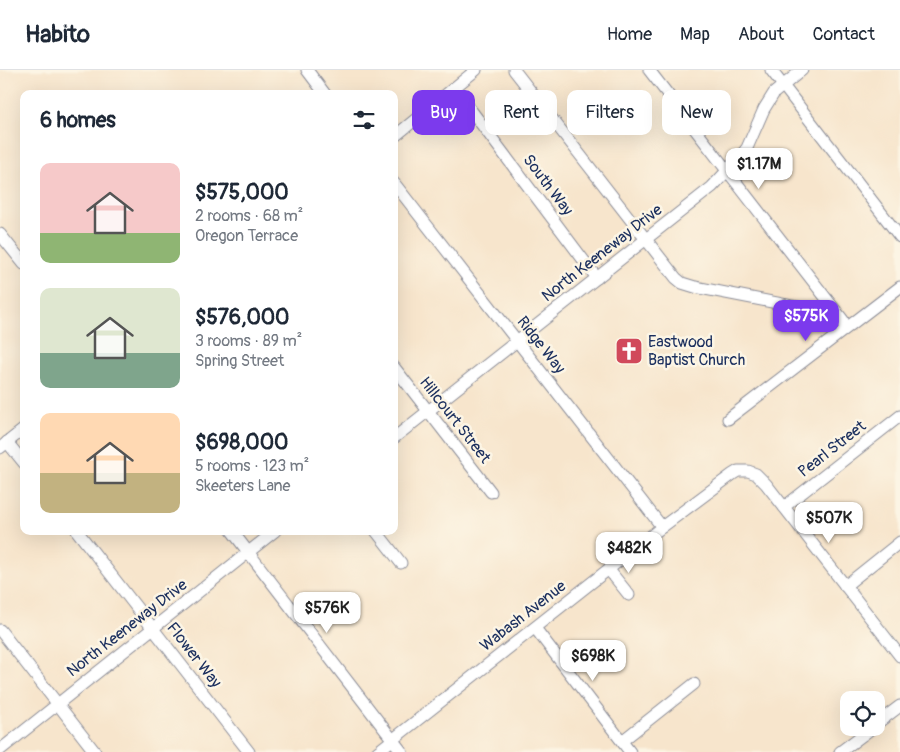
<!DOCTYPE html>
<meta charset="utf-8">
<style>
:root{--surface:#fff;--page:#f2f2f3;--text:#1f2937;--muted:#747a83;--line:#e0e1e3;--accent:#7c3aed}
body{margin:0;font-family:Pangolin,sans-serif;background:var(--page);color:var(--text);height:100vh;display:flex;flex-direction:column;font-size:19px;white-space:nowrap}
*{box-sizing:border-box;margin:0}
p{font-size:16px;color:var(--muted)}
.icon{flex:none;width:28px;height:28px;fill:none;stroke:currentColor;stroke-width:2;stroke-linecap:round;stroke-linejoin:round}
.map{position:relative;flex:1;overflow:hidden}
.panel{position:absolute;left:20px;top:20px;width:378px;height:445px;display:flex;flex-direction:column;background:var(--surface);border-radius:10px;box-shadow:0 5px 20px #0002}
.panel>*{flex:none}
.banner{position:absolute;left:412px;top:20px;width:412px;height:45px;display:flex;gap:10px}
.fabs{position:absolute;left:840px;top:621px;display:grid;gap:10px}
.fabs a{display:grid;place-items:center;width:45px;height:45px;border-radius:10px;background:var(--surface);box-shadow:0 5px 20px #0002;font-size:25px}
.price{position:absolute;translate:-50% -42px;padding:0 11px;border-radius:10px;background:#fff;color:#222;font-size:16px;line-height:32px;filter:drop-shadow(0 1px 2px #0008)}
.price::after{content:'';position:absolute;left:50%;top:30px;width:15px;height:11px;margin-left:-8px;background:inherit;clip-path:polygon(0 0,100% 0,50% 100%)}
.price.current{background:var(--accent);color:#fff}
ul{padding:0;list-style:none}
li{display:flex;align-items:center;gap:15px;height:125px;padding:0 20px}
li span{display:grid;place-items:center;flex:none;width:140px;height:100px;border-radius:10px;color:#555}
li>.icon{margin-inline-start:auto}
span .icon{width:60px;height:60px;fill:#fffc;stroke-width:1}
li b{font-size:21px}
h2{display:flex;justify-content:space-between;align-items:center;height:60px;padding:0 20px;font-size:21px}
.chip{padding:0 18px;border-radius:10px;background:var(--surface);box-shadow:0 5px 20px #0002;font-size:18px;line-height:45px}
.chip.current{background:var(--accent);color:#fff}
header{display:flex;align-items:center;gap:30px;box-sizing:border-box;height:70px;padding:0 25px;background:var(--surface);border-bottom:1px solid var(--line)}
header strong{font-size:24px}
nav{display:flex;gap:28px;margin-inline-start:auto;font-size:18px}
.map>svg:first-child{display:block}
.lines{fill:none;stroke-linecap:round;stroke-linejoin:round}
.minor-casing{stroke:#898a95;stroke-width:13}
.minor{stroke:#fff;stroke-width:11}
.labels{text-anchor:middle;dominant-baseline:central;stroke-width:5;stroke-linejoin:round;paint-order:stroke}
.street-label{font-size:16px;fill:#1b2f5e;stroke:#fcf5e5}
.poi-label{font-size:16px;fill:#1b2f5e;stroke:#fcf5e5;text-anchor:start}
</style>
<header>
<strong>Habito</strong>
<nav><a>Home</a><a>Map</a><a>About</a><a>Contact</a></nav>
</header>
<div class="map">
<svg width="900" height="682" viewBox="0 0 900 682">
<rect width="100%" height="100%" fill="#fcf5e5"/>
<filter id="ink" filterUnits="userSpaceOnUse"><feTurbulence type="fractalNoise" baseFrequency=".02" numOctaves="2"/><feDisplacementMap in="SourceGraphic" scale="10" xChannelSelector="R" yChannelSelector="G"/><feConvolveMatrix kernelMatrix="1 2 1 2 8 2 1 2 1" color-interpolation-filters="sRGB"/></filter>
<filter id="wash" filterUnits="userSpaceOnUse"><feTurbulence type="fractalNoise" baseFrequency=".0096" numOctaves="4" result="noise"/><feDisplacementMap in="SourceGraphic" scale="20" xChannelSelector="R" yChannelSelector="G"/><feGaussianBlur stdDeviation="1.12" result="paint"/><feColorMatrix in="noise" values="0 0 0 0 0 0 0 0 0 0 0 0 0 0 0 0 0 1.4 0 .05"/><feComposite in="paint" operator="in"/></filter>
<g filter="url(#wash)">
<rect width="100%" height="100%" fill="#f7e5cc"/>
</g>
<g filter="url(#ink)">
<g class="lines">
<defs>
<g id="minor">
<polyline points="307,0 325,24"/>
<polyline points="514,0 676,208 682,213 695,217 823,242 848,256"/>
<polyline points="649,0 843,250"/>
<polyline points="771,0 900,167"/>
<polyline points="455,19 597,208"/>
<polyline points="394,67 476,0"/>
<polyline points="394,113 662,457"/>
<polyline points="0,164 24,194"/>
<polyline points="394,297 491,422"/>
<polyline points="728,349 900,217"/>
<polyline points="394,368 712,117 740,87 747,78 764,39 774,23 802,0"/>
<polyline points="7,372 24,393"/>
<polyline points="0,378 24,359"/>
<polyline points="784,437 900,346"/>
<polyline points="77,461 249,682"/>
<polyline points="232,461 402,682"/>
<polyline points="376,461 401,493"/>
<polyline points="609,500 629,525"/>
<polyline points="845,516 900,472"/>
<polyline points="535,558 630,682"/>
<polyline points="0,560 95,682"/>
<polyline points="876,654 900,636"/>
<polyline points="622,671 694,614"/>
<polyline points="0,680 275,461"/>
<polyline points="377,682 662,457 733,404 738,401 748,401 756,404 766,414 900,586"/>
<polyline points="840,682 872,658"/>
</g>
</defs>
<use href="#minor" class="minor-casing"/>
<use href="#minor" class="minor"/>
</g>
</g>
<defs>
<symbol id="church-square" viewBox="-11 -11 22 22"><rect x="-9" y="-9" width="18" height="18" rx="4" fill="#d1495b" stroke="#fcf5e5"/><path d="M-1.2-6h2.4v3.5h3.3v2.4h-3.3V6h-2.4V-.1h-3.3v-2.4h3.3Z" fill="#fff"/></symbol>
</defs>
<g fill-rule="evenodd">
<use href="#church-square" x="613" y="265" width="32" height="32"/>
</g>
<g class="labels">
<g class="street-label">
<text transform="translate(548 115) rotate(53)">South Way</text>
<text transform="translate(602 183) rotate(-38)">North Keeneway Drive</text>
<text transform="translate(541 275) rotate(52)">Ridge Way</text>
<text transform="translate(455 350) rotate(52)">Hillcourt Street</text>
<text transform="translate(832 379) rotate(-38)">Pearl Street</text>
<text transform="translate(523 546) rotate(-38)">Wabash Avenue</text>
<text transform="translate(127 558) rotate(-38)">North Keeneway Drive</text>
<text transform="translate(194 585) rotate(52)">Flower Way</text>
</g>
<g class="poi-label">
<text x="648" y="272">Eastwood<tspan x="648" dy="18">Baptist Church</tspan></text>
</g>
</g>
</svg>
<div class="fabs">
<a><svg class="icon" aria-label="locate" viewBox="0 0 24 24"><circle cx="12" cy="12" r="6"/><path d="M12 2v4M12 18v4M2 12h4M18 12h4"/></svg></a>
</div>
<b class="price" style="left:759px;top:120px">$1.17M</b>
<b class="price current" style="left:806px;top:272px">$575K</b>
<b class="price" style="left:829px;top:474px">$507K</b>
<b class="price" style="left:629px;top:504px">$482K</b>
<b class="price" style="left:327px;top:564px">$576K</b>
<b class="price" style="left:593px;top:612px">$698K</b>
<div class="banner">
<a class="chip current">Buy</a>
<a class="chip">Rent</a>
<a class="chip">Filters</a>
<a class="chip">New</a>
</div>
<section class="panel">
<h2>6 homes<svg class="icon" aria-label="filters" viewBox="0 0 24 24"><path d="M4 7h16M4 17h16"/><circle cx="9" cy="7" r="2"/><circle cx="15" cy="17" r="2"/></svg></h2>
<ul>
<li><span style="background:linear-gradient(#f6c9c9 70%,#8fb573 0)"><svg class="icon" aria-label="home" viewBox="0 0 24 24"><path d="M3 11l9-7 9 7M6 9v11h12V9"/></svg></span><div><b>$575,000</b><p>2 rooms · 68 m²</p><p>Oregon Terrace</p></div></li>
<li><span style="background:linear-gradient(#dfe7d0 65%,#7fa58c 0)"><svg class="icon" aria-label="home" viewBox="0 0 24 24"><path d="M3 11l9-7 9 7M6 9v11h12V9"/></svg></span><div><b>$576,000</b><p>3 rooms · 89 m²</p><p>Spring Street</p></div></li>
<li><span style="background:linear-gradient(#ffd9b3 60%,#c2b280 0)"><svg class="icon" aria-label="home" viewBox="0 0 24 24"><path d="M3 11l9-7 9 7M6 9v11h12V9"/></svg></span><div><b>$698,000</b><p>5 rooms · 123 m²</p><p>Skeeters Lane</p></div></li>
</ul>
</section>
</div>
